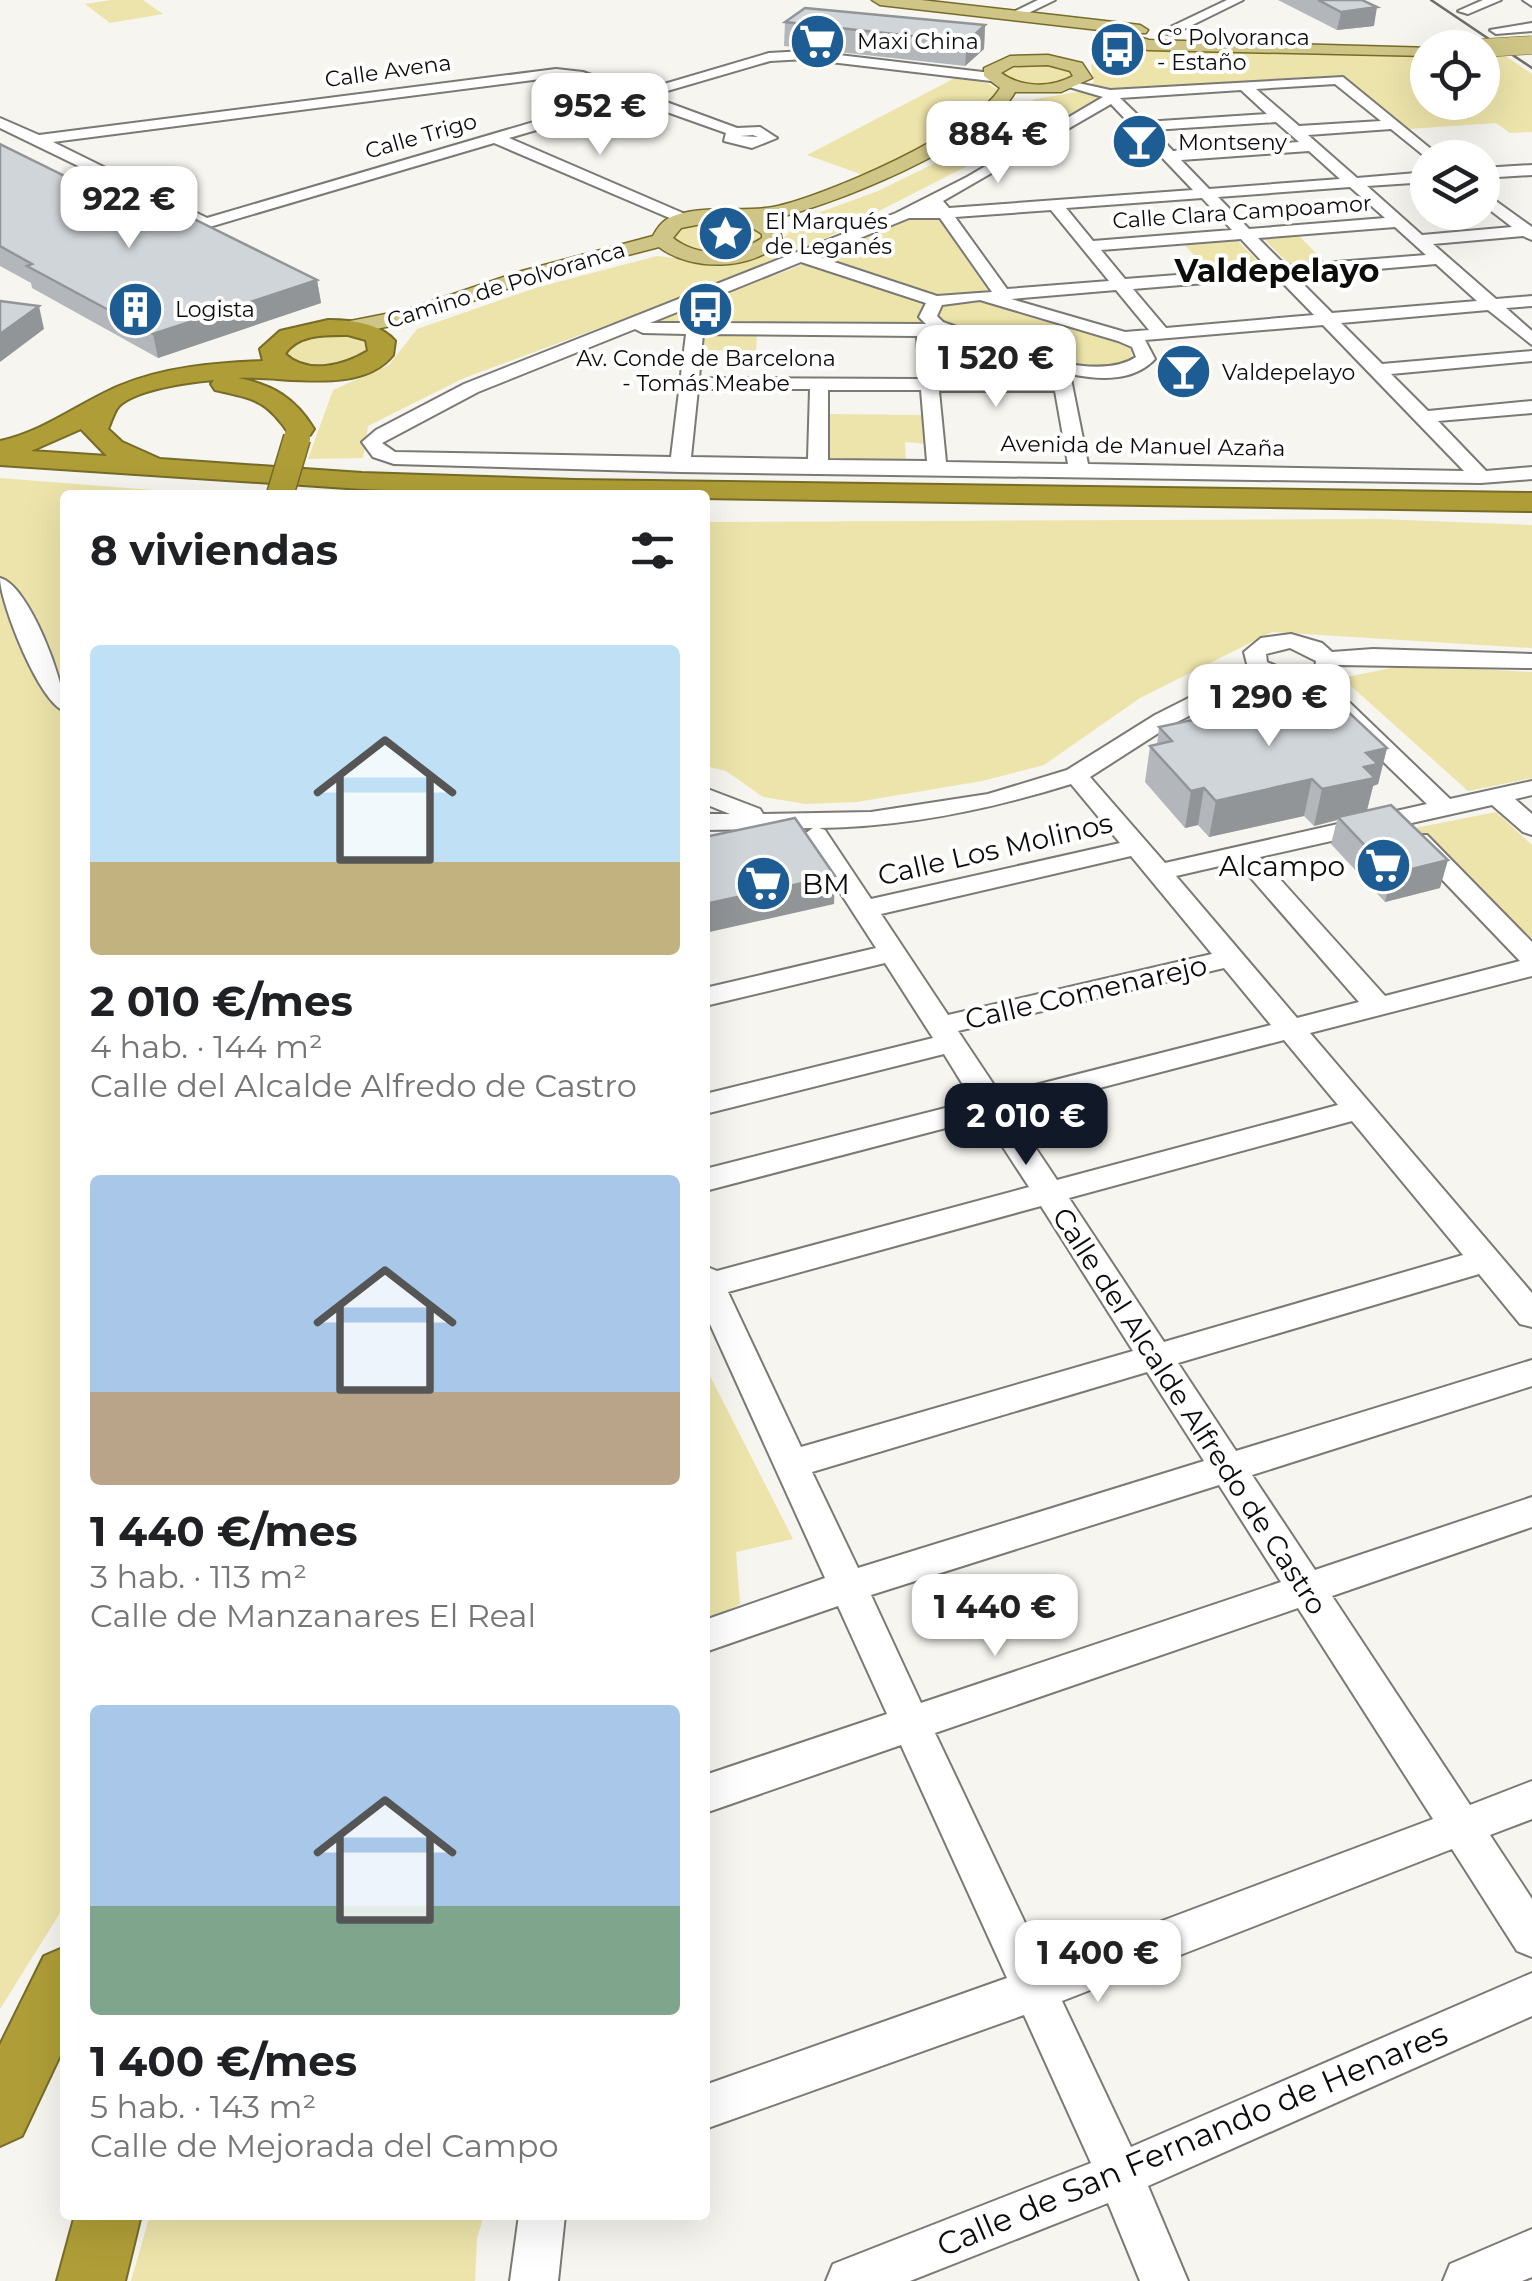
<!DOCTYPE html>
<html lang="es">
<meta charset="utf-8">
<style>
:root{--surface:#fff;--page:#f2f2f2;--text:#202124;--muted:#757577;--accent:#111827}
body{margin:0;font-family:Montserrat,sans-serif;background:var(--page);color:var(--text);height:100vh;display:flex;flex-direction:column;font-size:38px;white-space:nowrap}
*{box-sizing:border-box;margin:0}
p{font-size:32px;color:var(--muted)}
.icon{flex:none;width:55px;height:55px;fill:none;stroke:currentColor;stroke-width:2;stroke-linecap:round;stroke-linejoin:round}
.map{position:relative;flex:1;overflow:hidden}
.details{position:absolute;left:60px;top:490px;width:650px;height:1730px;display:flex;flex-direction:column;background:var(--surface);border-radius:10px;box-shadow:0 10px 40px #0002}
.details>*{flex:none}
.buttons{position:absolute;left:1410px;top:30px;display:grid;gap:20px}
.buttons a{display:grid;place-items:center;width:90px;height:90px;border-radius:50%;background:var(--surface);box-shadow:0 10px 40px #0002;font-size:50px}
.price{position:absolute;translate:-50% -85px;padding:0 22px;border-radius:20px;background:#fff;color:#222;font-size:32px;line-height:65px;filter:drop-shadow(0 2px 5px #0008)}
.price::after{content:'';position:absolute;left:50%;top:60px;width:30px;height:22px;margin-left:-15px;background:inherit;clip-path:polygon(0 0,100% 0,50% 100%)}
.price.selected{background:var(--accent);color:#fff}
ul{padding:0;list-style:none}
li{display:grid;align-content:center;gap:20px;height:530px;padding:0 30px}
li span{display:grid;place-items:center;height:310px;border-radius:10px;color:#555}
li>.icon{margin-inline-start:auto}
span .icon{width:180px;height:180px;fill:#fffc;stroke-width:1}
li b{font-size:42px}
h2{display:flex;justify-content:space-between;align-items:center;height:120px;padding:0 30px;font-size:42px}
.map>svg:first-child{display:block}
.green{fill:#ede4ab}
.lines{fill:none;stroke-linecap:round;stroke-linejoin:round}
.minor-casing{stroke:#7a7974;stroke-width:4}
.major-casing{stroke:#766b27;stroke-width:3}
.highway-casing{stroke:#766b27;stroke-width:4}
.minor{fill:#fff;fill-rule:evenodd}
.major{fill:#cfc587;fill-rule:evenodd}
.highway{fill:#af9e37;fill-rule:evenodd}
.rail{stroke:#6e6d6a;stroke-width:2.5}
.major-bridge-casing{stroke:#766b27;stroke-width:19;stroke-linecap:butt}
.highway-bridge-casing{stroke:#766b27;stroke-width:29;stroke-linecap:butt}
.major-bridge{stroke:#cfc587;stroke-width:18}
.highway-bridge{stroke:#af9e37;stroke-width:26}
.wall{fill:#b3b7bb}
.shaded-wall{fill:#929598}
.building{fill:#d0d5d9;stroke:#929598;stroke-width:2.5}
.labels{text-anchor:middle;dominant-baseline:central;stroke-width:8;stroke-linejoin:round;paint-order:stroke}
.far-poi-label{font-size:22px;fill:#0c0c0a;stroke:#fff;text-anchor:start}
.far-street-label{font-size:22px;fill:#0c0c0a;stroke:#fff}
.street-label{font-size:28px;fill:#0c0c0a;stroke:#fff}
.poi-label{font-size:28px;fill:#0c0c0a;stroke:#fff;text-anchor:end}
.far-district-label{font-size:32px;font-weight:bold;fill:#0c0c0a;stroke:#fff}
.near-street-label{font-size:32px;fill:#0c0c0a;stroke:#fff}
</style>
<div class="map">
<svg width="1532" height="2281" viewBox="0 0 1532 2281">
<rect width="100%" height="100%" fill="#f6f5ef"/>
<g class="green">
<polygon points="111,0 143,0 163,14 110,23 85,4"/>
<polygon points="1151,49 1427,54 1428,102 1482,102 1483,52 1498,51 1532,74 1532,132 1510,133 1496,123 1409,129 1348,81 1334,77 1116,90 785,259 464,378 368,426 363,458 308,459 333,390 389,365 417,329 535,288 657,256 710,262 755,259 785,237 799,220 878,191 960,151 1035,99 1077,92 1094,82 1091,65 1096,61"/>
<path d="M1029,62L1065,67L1075,75L1073,79C1045,86 1026,87 999,75L1002,68Z"/>
<path d="M957,77L986,83L999,90C968,129 907,153 863,175L807,155Z"/>
<polygon points="937,216 997,304 1123,344 1131,349 1132,358 1112,367 1080,365 961,327 642,325 794,268 904,219"/>
<path d="M746,221L761,231L762,236C744,257 690,259 673,236L674,231L690,222Z"/>
<polygon points="1296,233 1324,261 1289,264 1261,236"/>
<polygon points="1235,238 1265,269 1211,274 1182,242"/>
<path d="M329,331L367,337L373,349C345,367 317,372 285,359L284,347L291,341Z"/>
<polygon points="702,333 757,334 756,351 701,350"/>
<polygon points="827,414 923,415 926,444 905,442 906,462 828,461"/>
<polygon points="0,478 217,495 65,495 65,1905 0,2009"/>
<polygon points="1379,519 1532,525 1532,648 1272,632 1140,698 1044,765 982,781 857,802 806,804 763,797 726,771 705,766 705,522"/>
<polygon points="1406,665 1532,672 1532,778 1468,791 1342,678"/>
<polygon points="1496,812 1532,845 1532,943 1415,828"/>
<polygon points="705,1366 793,1539 736,1552 740,1604 705,1623"/>
<polygon points="150,2215 484,2215 477,2238 475,2281 131,2281"/>
</g>
<g class="lines">
<defs>
<g id="minor">
<polygon points="1038,0 1055,0 1016,19 1005,16"/>
<polygon points="1227,0 1243,0 1172,35 1160,32"/>
<polygon points="1483,0 1501,0 1468,14 1458,11"/>
<polygon points="1523,0 1532,0 1532,6"/>
<polygon points="1532,23 1532,31 1496,34 1490,30"/>
<path d="M805,51L991,73L998,77L991,81L805,59L770,61L650,96L737,128L760,127L777,138L752,148L724,141L726,133L636,101L509,138L692,217L694,220L686,225L494,143L206,228L0,128V118L39,135L556,69L583,72L637,92L769,53ZM556,77L576,79L622,96L207,218L53,142ZM753,135L758,137L740,136Z"/>
<path d="M1343,77L1442,158L1428,159L1391,129L1308,135L1357,178L1428,172V182L1367,186L1422,235L1512,227L1482,204V191L1532,227V240L1523,236L1433,244L1496,299L1532,296V306L1506,308L1532,331V345L1488,310L1341,323L1382,364L1532,351V361L1391,374L1428,411L1532,401V413L1438,421L1486,471L1532,467V479L1481,483L680,472L394,464L373,457L362,442L376,430L464,384L896,213L967,177L1103,97L1069,87V81L1110,90ZM1335,84L1381,121L1299,126L1256,89ZM1241,90L1267,114L1145,122L1120,98ZM1111,104L1193,190L949,208L943,201ZM1276,122L1299,142L1173,151L1153,130ZM1309,151L1340,179L1209,189L1181,160ZM1350,187L1385,218L1249,229L1218,197ZM1202,198L1232,230L1093,241L1066,208ZM1051,210L1109,281L1007,289L955,217ZM940,218L992,292L937,296L816,256L909,218ZM1395,227L1426,255L1286,266L1258,238ZM1241,239L1268,268L1125,279L1101,250ZM801,262L926,303L919,317L926,324L704,323L706,310L697,305L688,310L687,323H650ZM1436,264L1477,301L1332,313L1295,276ZM1277,277L1314,315L1166,328L1133,289ZM1116,290L1149,330L1125,332L1011,299ZM980,300L1118,341L1132,347L1136,357C1091,387 991,339 943,322L937,316L942,305ZM1323,325L1464,471L1088,464L1070,374C1100,380 1133,382 1155,359L1145,340ZM635,329L643,333L686,334L671,457L395,452L382,443L478,392ZM938,332L1051,370L1053,380L938,379L934,334ZM703,334L917,336L920,379L699,378ZM698,389H810L808,459L691,457ZM828,390H921L927,461L828,460ZM939,391H1055L1068,464L946,462Z"/>
<polygon points="1532,165 1532,175 1482,178 1482,168"/>
<path d="M0,578C29,585 65,683 65,711C40,705 0,603 0,578Z"/>
<path d="M1291,634L1322,643L1332,652L1373,649L1532,654V668L1338,665L1334,676L1326,680L1450,799L1532,781V795L1515,799L1532,814V835L1523,832L1492,805L1260,857L1385,996L1520,961L1409,845L1405,840L1409,835H1427L1532,942V976L1310,1033L1532,1293V1327L1520,1324L1479,1274L1178,1363L1236,1451L1532,1360V1386L1252,1475L1315,1570L1532,1497V1527L1332,1596L1470,1805L1532,1781V1819L1490,1835L1532,1899V1957L1517,1951L1452,1849L1062,2001L1131,2147L1532,1973V2016L1148,2186L1188,2281H1140L1108,2203L910,2281H826L833,2264L1091,2163L1024,2015L705,2129V2085L1007,1978L901,1745L705,1813V1775L887,1714L838,1606L705,1652V1620L825,1578L705,1313V1266L717,1271L1029,1187L984,1118L705,1191V1169L973,1101L944,1054L705,1114V1094L933,1038L885,963L705,1006V988L876,948L803,835L813,828L705,830V814H730L705,804V788L760,809L763,814L871,812L988,794L1067,770L1155,715L1248,668L1244,652L1261,638ZM1290,648L1316,661L1315,668L1290,672L1267,662L1266,654ZM1263,679L1305,686L1427,804L1165,863L1090,777L1171,725ZM1071,784L1120,843L871,899L825,830L819,828C906,827 988,810 1071,784ZM1131,856L1212,954L948,1015L881,914ZM1237,862L1359,1002L1297,1018L1176,876ZM1224,968L1271,1025L1000,1094L958,1031ZM1284,1040L1338,1105L1057,1180L1011,1111ZM1352,1121L1463,1255L1164,1342L1069,1198ZM1041,1206L1133,1351L801,1447L728,1292ZM1147,1372L1204,1461L858,1568L812,1472ZM1219,1485L1281,1582L921,1703L871,1595ZM1298,1608L1433,1819L1045,1965L935,1733Z"/>
<polygon points="519,2215 565,2215 558,2281 510,2281"/>
<polygon points="1532,2229 1532,2277 1522,2281 1443,2281 1450,2264"/>
</g>
<g id="major">
<polygon points="872,0 921,0 1140,25 1148,30 1146,33 1125,33 1149,40 1434,48 1428,48 1428,56 1148,50 1119,41 1117,38 1125,33 880,5"/>
<path d="M1048,55L1082,63L1092,78L1061,92H1015C989,143 823,210 767,220L779,227L782,240C755,271 691,272 659,247L532,280L419,320L348,335L337,328L340,323L406,310L518,272L653,236C656,230 661,223 667,219C696,203 741,213 773,207C822,198 977,130 1000,88L984,76V68L1010,56ZM1048,65L1070,71L1073,76C1050,88 1022,88 1001,73L1013,66ZM712,222L748,225L762,234V238C736,256 698,258 673,238L681,228Z"/>
</g>
<g id="highway">
<path d="M328,320C351,320 380,323 395,341L393,355C360,396 283,375 238,378C273,385 295,398 314,429L310,435H290C266,399 254,399 215,390L211,384L214,380C190,382 137,389 119,406C114,411 111,423 108,429L122,442L160,459L362,473L575,480L1532,493V511L509,495L362,489L0,465V441C45,431 77,404 119,386C164,367 214,363 263,361L260,349L280,331ZM348,335L366,340L368,351C343,366 308,375 285,354C298,334 325,335 348,335ZM81,429L107,456L31,451Z"/>
<polygon points="65,1947 65,2045 22,2136 0,2146 0,2045 44,1956"/>
<polygon points="75,2215 141,2215 125,2281 57,2281"/>
</g>
</defs>
<use href="#minor" class="minor-casing"/>
<use href="#major" class="major-casing"/>
<use href="#highway" class="highway-casing"/>
<use href="#minor" class="minor"/>
<use href="#major" class="major"/>
<use href="#highway" class="highway"/>
<polyline class="rail" points="1431,0 1532,68"/>
<defs>
<polyline id="major-bridge" points="1482,48 1532,45"/>
<polyline id="highway-bridge" points="280,495 297,438"/>
</defs>
<use href="#major-bridge" class="major-bridge-casing"/>
<use href="#highway-bridge" class="highway-bridge-casing"/>
<use href="#major-bridge" class="major-bridge"/>
<use href="#highway-bridge" class="highway-bridge"/>
</g>
<g class="wall">
<polygon points="1278,0 1362,0 1374,26 1337,30"/>
<polygon points="785,22 985,25 984,49 965,66 784,46"/>
<polygon points="0,144 164,225 317,280 321,303 158,358 32,288 31,283 0,266"/>
<polygon points="1321,709 1387,748 1378,784 1373,786 1367,810 1440,888 1385,902 1331,844 1337,820 1314,826 1304,816 1209,837 1198,825 1185,828 1145,782 1150,746 1157,744 1159,727"/>
</g>
<g class="shaded-wall">
<polygon points="1377,7 1374,26 1337,30 1341,12"/>
<polygon points="985,25 984,49 965,66 967,42"/>
<polygon points="317,280 321,303 158,358 153,334"/>
<polygon points="39,306 44,329 0,362 0,334"/>
<polygon points="1387,748 1378,784 1373,786 1366,814 1338,817 1337,820 1314,826 1322,789 1366,753"/>
<polygon points="1312,779 1304,816 1209,837 1216,801"/>
<polygon points="1204,788 1198,825 1185,828 1191,791"/>
<polygon points="1448,860 1440,888 1385,902 1392,874"/>
<polygon points="835,876 834,904 705,933 705,904"/>
</g>
<g class="building">
<polygon points="1318,0 1362,0 1377,7 1341,12"/>
<polygon points="805,8 985,25 967,42 785,22"/>
<polygon points="0,144 164,225 190,217 317,280 153,334 27,266 32,264 0,246"/>
<polygon points="0,301 39,306 0,334"/>
<polygon points="1307,696 1321,709 1341,705 1387,748 1366,753 1378,764 1364,767 1375,778 1322,789 1312,779 1216,801 1204,788 1191,791 1150,746 1172,741 1159,727"/>
<polygon points="1391,805 1448,860 1392,874 1338,817"/>
<polygon points="795,818 835,876 705,904 705,837"/>
</g>
<defs>
<symbol id="supermarket-disc" viewBox="-11 -11 22 22"><circle r="9.5" fill="#1d5d93" stroke="#fff"/><path d="M-6-5.5h2.5l.6 2H6L4.5 2H-2.5L-4.4-4H-6ZM-1.5 3.2a1.3 1.3 0 1 0 .1 0ZM3 3.2a1.3 1.3 0 1 0 .1 0Z" fill="#fff"/></symbol>
<symbol id="bus-disc" viewBox="-11 -11 22 22"><circle r="9.5" fill="#1d5d93" stroke="#fff"/><path d="M-5-6H5V4H4V6H2V4H-2V6H-4V4H-5ZM-3.5-4V0h7V-4ZM-3.5 1.2v1.5H-2V1.2ZM2 1.2v1.5H3.5V1.2Z" fill="#fff"/></symbol>
<symbol id="bar-disc" viewBox="-11 -11 22 22"><circle r="9.5" fill="#1d5d93" stroke="#fff"/><path d="M-6-5H6L.8 .8V4.5H3.5V6h-7V4.5H-.8V.8Z" fill="#fff"/></symbol>
<symbol id="sight-disc" viewBox="-11 -11 22 22"><circle r="9.5" fill="#1d5d93" stroke="#fff"/><path d="M0-6L1.8-2.2L6-1.7L2.9 1.2L3.7 5.4L0 3.3L-3.7 5.4L-2.9 1.2L-6-1.7L-1.8-2.2Z" fill="#fff"/></symbol>
<symbol id="building-disc" viewBox="-11 -11 22 22"><circle r="9.5" fill="#1d5d93" stroke="#fff"/><path d="M-4-6H4V6H1V3H-1V6H-4ZM-2.5-4.3h1.7v1.8h-1.7ZM.8-4.3h1.7v1.8H.8ZM-2.5-1h1.7V.8h-1.7ZM.8-1h1.7V.8H.8Z" fill="#fff"/></symbol>
</defs>
<g fill-rule="evenodd">
<use href="#supermarket-disc" x="786" y="10" width="63" height="63"/>
<use href="#bus-disc" x="1086" y="18" width="63" height="63"/>
<use href="#bar-disc" x="1108" y="110" width="63" height="63"/>
<use href="#sight-disc" x="694" y="202" width="63" height="63"/>
<use href="#building-disc" x="104" y="278" width="63" height="63"/>
<use href="#bus-disc" x="674" y="278" width="63" height="63"/>
<use href="#bar-disc" x="1152" y="340" width="63" height="63"/>
<use href="#supermarket-disc" x="1352" y="834" width="63" height="63"/>
<use href="#supermarket-disc" x="732" y="852" width="63" height="63"/>
</g>
<g class="labels">
<g class="far-poi-label">
<text x="1157" y="37">Cº Polvoranca<tspan x="1157" dy="25">- Estaño</tspan></text>
<text x="857" y="41">Maxi China</text>
<text x="1178" y="142">Montseny</text>
<text x="765" y="221">El Marqués<tspan x="765" dy="25">de Leganés</tspan></text>
<text x="175" y="309">Logista</text>
<text x="706" y="358" text-anchor="middle">Av. Conde de Barcelona<tspan x="706" dy="25">- Tomás Meabe</tspan></text>
<text x="1222" y="372">Valdepelayo</text>
</g>
<g class="far-street-label">
<text transform="translate(388 71) rotate(-8)">Calle Avena</text>
<text transform="translate(421 136) rotate(-16)">Calle Trigo</text>
<text transform="translate(1242 212) rotate(-4)">Calle Clara Campoamor</text>
<text transform="translate(506 285) rotate(-17)">Camino de Polvoranca</text>
<text transform="translate(1143 446) rotate(1)">Avenida de Manuel Azaña</text>
</g>
<g class="street-label">
<text transform="translate(995 849) rotate(-13)">Calle Los Molinos</text>
<text transform="translate(1086 992) rotate(-13)">Calle Comenarejo</text>
<text transform="translate(1190 1411) rotate(57)">Calle del Alcalde Alfredo de Castro</text>
</g>
<g class="poi-label">
<text x="1345" y="866">Alcampo</text>
<text x="802" y="884" text-anchor="start">BM</text>
</g>
<g class="far-district-label">
<text x="1277" y="270">Valdepelayo</text>
</g>
<g class="near-street-label">
<text transform="translate(1192 2139) rotate(-23)">Calle de San Fernando de Henares</text>
</g>
</g>
</svg>
<div class="buttons">
<a><svg class="icon" aria-label="locate" viewBox="0 0 24 24"><circle cx="12" cy="12" r="6"/><path d="M12 2v4M12 18v4M2 12h4M18 12h4"/></svg></a>
<a><svg class="icon" aria-label="layers" viewBox="0 0 24 24"><path d="M12 4l9 5-9 5-9-5zM3 14l9 5 9-5"/></svg></a>
</div>
<b class="price" style="left:600px;top:158px">952 €</b>
<b class="price" style="left:998px;top:186px">884 €</b>
<b class="price" style="left:129px;top:251px">922 €</b>
<b class="price" style="left:996px;top:410px">1 520 €</b>
<b class="price" style="left:1269px;top:749px">1 290 €</b>
<b class="price selected" style="left:1026px;top:1168px">2 010 €</b>
<b class="price" style="left:995px;top:1659px">1 440 €</b>
<b class="price" style="left:1098px;top:2005px">1 400 €</b>
<section class="details">
<h2>8 viviendas<svg class="icon" aria-label="filters" viewBox="0 0 24 24"><path d="M4 7h16M4 17h16"/><circle cx="9" cy="7" r="2"/><circle cx="15" cy="17" r="2"/></svg></h2>
<ul>
<li><span style="background:linear-gradient(#bfe0f5 70%,#c2b280 0)"><svg class="icon" aria-label="home" viewBox="0 0 24 24"><path d="M3 11l9-7 9 7M6 9v11h12V9"/></svg></span><div><b>2 010 €/mes</b><p>4 hab. · 144 m²</p><p>Calle del Alcalde Alfredo de Castro</p></div></li>
<li><span style="background:linear-gradient(#a9c7e8 70%,#b9a48a 0)"><svg class="icon" aria-label="home" viewBox="0 0 24 24"><path d="M3 11l9-7 9 7M6 9v11h12V9"/></svg></span><div><b>1 440 €/mes</b><p>3 hab. · 113 m²</p><p>Calle de Manzanares El Real</p></div></li>
<li><span style="background:linear-gradient(#a9c7e8 65%,#7fa58c 0)"><svg class="icon" aria-label="home" viewBox="0 0 24 24"><path d="M3 11l9-7 9 7M6 9v11h12V9"/></svg></span><div><b>1 400 €/mes</b><p>5 hab. · 143 m²</p><p>Calle de Mejorada del Campo</p></div></li>
</ul>
</section>
</div>
